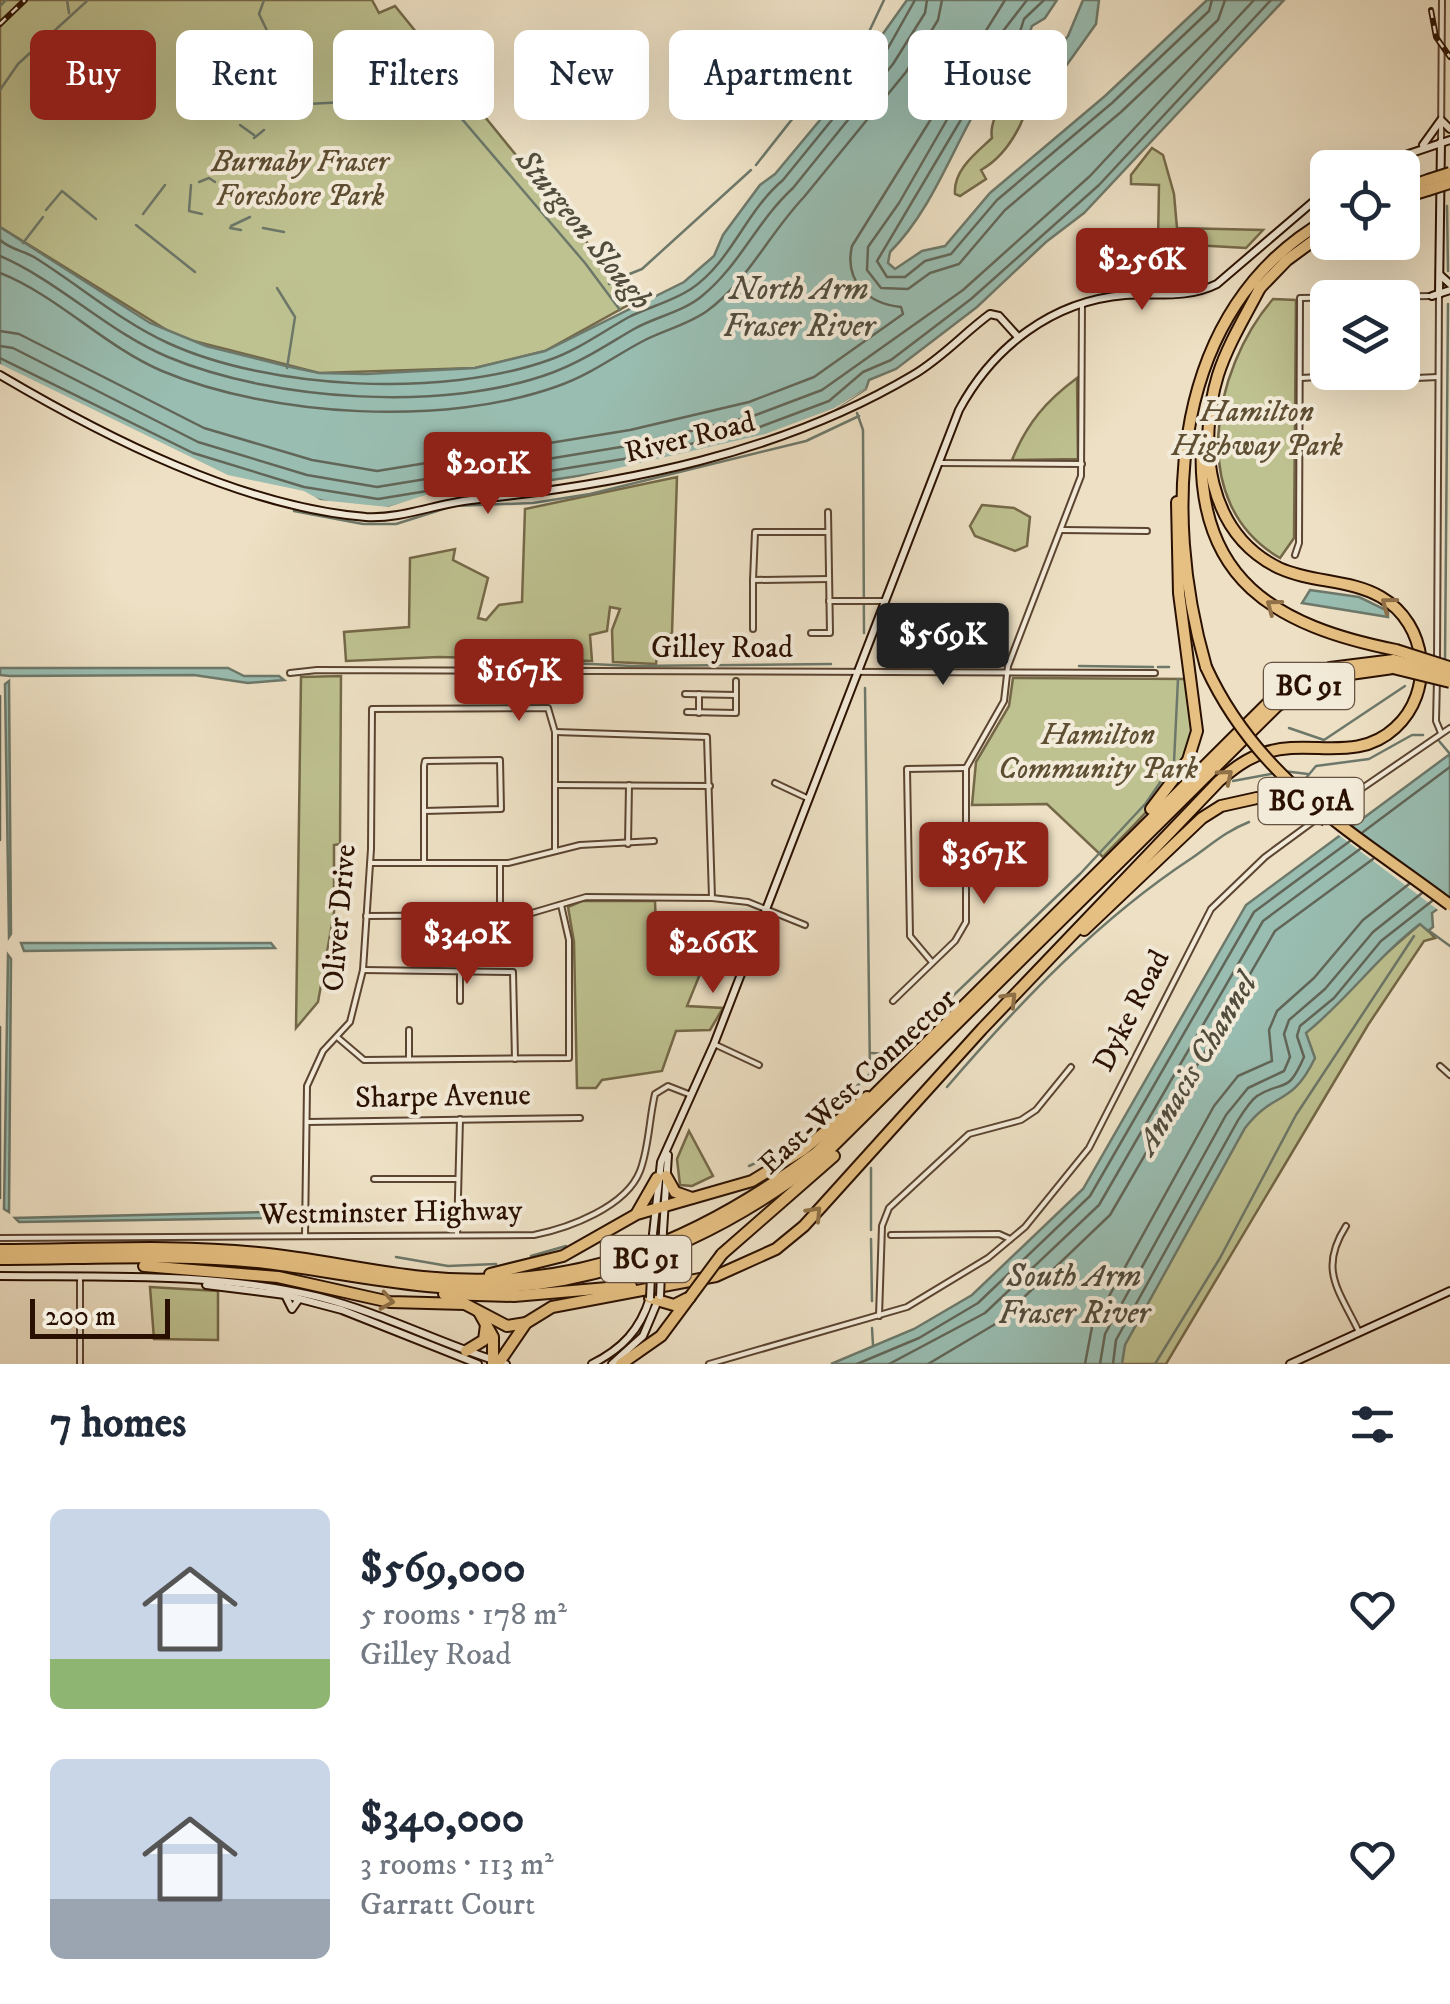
<!DOCTYPE html>
<meta charset="utf-8">
<style>
:root{--surface:#fff;--page:#f2f2f3;--text:#1f2937;--muted:#747a83;--accent:#8f2418}
body{margin:0;font-family:"IM FELL DW Pica",serif;background:var(--page);color:var(--text);height:100vh;display:flex;flex-direction:column;font-size:38px;white-space:nowrap}
*{box-sizing:border-box;margin:0}
p{font-size:32px;color:var(--muted)}
.icon{flex:none;width:55px;height:55px;fill:none;stroke:currentColor;stroke-width:2;stroke-linecap:round;stroke-linejoin:round}
.map{position:relative;height:1364px;overflow:hidden}
.details{display:flex;flex-direction:column;background:var(--surface);flex:1}
.details>*{flex:none}
.top-card{position:absolute;left:30px;top:30px;width:1390px;height:90px;display:flex;gap:20px}
.fabs{position:absolute;left:1310px;top:150px;display:grid;gap:20px}
.fabs a{display:grid;place-items:center;width:110px;height:110px;border-radius:15px;background:var(--surface);box-shadow:0 10px 40px #0002;font-size:50px}
.scale{position:absolute;left:30px;bottom:25px;width:140px;box-sizing:border-box;padding-left:10px;border:5px solid #2a1000;border-top:0;font-size:28px;line-height:35px;white-space:nowrap;color:#2a1000;-webkit-text-stroke:8px #f3ebd9;paint-order:stroke}
.price{position:absolute;translate:-50% -85px;padding:0 22px;border-radius:10px;background:var(--accent);color:#fff;font-size:32px;line-height:65px;filter:drop-shadow(0 2px 5px #0008)}
.price::after{content:'';position:absolute;left:50%;top:60px;width:30px;height:22px;margin-left:-15px;background:inherit;clip-path:polygon(0 0,100% 0,50% 100%)}
.price.on{background:#222;color:#fff}
ul{padding:0;list-style:none}
li{display:flex;align-items:center;gap:30px;height:250px;padding:0 50px}
li span{display:grid;place-items:center;flex:none;width:280px;height:200px;border-radius:15px;color:#555}
li>.icon{margin-inline-start:auto}
span .icon{width:120px;height:120px;fill:#fffc;stroke-width:1}
li b{font-size:42px}
h2{display:flex;justify-content:space-between;align-items:center;height:120px;padding:0 50px;font-size:42px}
.chip{padding:0 35px;border-radius:15px;background:var(--surface);box-shadow:0 10px 40px #0002;font-size:35px;line-height:90px}
.chip.on{background:var(--accent);color:#fff}
.map>svg:first-child{display:block}
.green{fill:#bec190;stroke:#746848;stroke-width:2.5}
.water{fill:#99bdb1;stroke:#6d786a;stroke-width:2.5}
.pier{fill:#ede0c4}
.lines{fill:none;stroke-linecap:round;stroke-linejoin:round}
.shore{stroke:#626658;stroke-width:2.5}
.stream{stroke:#6d786a;stroke-width:2.5}
.street-casing{stroke:#5b4431;stroke-width:8}
.secondary-casing{stroke:#2a1000;stroke-width:10}
.highway-casing{stroke:#2a1000;stroke-width:14}
.street{stroke:#f3ebd9;stroke-width:4}
.secondary{stroke:#f3ebd9;stroke-width:6}
.highway{stroke:#e6c082;stroke-width:10}
.rail-casing{stroke:#2a1000;stroke-width:6}
.rail{stroke:#f3ebd9;stroke-width:2.5;stroke-dasharray:8;stroke-linecap:butt}
.secondary-bridge-casing{stroke:#2a1000;stroke-width:10;stroke-linecap:butt}
.highway-bridge-casing{stroke:#2a1000;stroke-width:14;stroke-linecap:butt}
.secondary-bridge{stroke:#f3ebd9;stroke-width:6}
.highway-bridge{stroke:#e6c082;stroke-width:10}
.oneway{stroke:#917148}
.labels{text-anchor:middle;dominant-baseline:central;stroke-width:8;stroke-linejoin:round;paint-order:stroke}
.shield{fill:#f3ebd9;stroke:#665241;stroke-width:2.5}
.shield-label{font-size:28px;font-weight:bold;fill:#2a1000}
.park-label{font-size:30px;font-style:italic;fill:#5e4e32;stroke:#f3ebd9}
.street-label{font-size:30px;fill:#2a1000;stroke:#f3ebd9}
.water-label{font-size:32px;font-style:italic;fill:#514d3e;stroke:#f3ebd9}
</style>
<div class="map">
<svg width="1450" height="1364" viewBox="0 0 1450 1364">
<rect width="100%" height="100%" fill="#ede0c4"/>
<filter id="stains"><feTurbulence type="fractalNoise" baseFrequency=".002" numOctaves="4"/><feColorMatrix values="0 0 0 0 .2 0 0 0 0 .09 0 0 0 0 .02 0 0 0 .5 -.17"/></filter>
<radialGradient id="worn" r=".72"><stop offset=".6" stop-color="#630" stop-opacity="0"/><stop offset="1" stop-color="#630" stop-opacity=".3"/></radialGradient>
<g class="green">
<polygon points="0,0 372,0 379,13 395,6 615,277 630,304 545,351 475,368 319,373 178,337 0,227"/>
<path d="M1032,68C1036,103 1013,152 981,170L986,179L960,196L955,194C953,170 976,153 992,138C988,119 1014,77 1032,68Z"/>
<polygon points="1152,148 1163,155 1174,194 1177,228 1263,230 1246,248 1158,243 1159,185 1131,184 1131,175"/>
<path d="M1273,299L1296,300L1294,538L1280,558C1186,504 1212,370 1273,299Z"/>
<path d="M1077,378L1078,459L1012,460C1027,423 1046,401 1077,378Z"/>
<polygon points="677,477 672,633 659,640 656,664 613,662 612,630 620,609 610,607 607,631 590,635 592,661 439,657 346,661 344,632 409,627 410,558 455,549 453,560 488,578 478,618 486,620 499,605 522,602 525,509"/>
<polygon points="982,505 1014,508 1030,517 1027,546 1015,551 975,536 970,526"/>
<polygon points="341,676 340,844 334,845 334,913 318,1002 296,1028 301,677"/>
<path d="M1013,678L1189,679C1190,697 1195,718 1192,735C1184,781 1134,824 1103,857L1047,804L972,805L976,762L1009,706Z"/>
<polygon points="582,901 655,901 656,930 720,925 752,929 741,959 720,953 704,964 687,1006 723,1008 710,1030 676,1031 662,1071 602,1080 596,1088 577,1088 574,942 568,907"/>
<polygon points="1421,923 1435,938 1424,941 1368,1025 1166,1364 1098,1364 1239,1114 1320,1011"/>
<polygon points="689,1131 713,1176 692,1186 680,1185 677,1159"/>
<polygon points="150,1287 218,1291 218,1340 154,1339"/>
</g>
<g class="water">
<path d="M907,0H1057L1045,18L1032,26C1022,58 989,88 971,119C947,163 927,215 890,252L888,263L895,269L922,251L945,246L990,193L1105,96L1207,0H1284L1084,213L1046,242L977,307L896,369L869,380L866,389L835,409L759,438L638,467L417,500L380,510L339,505L229,477L0,366V227L150,323L206,346L286,366L319,373L366,374L475,368L545,351L684,282L714,256L723,235L760,185L775,174L830,108Z"/>
<polygon points="1083,0 1099,0 1096,24 1056,80 1046,72 1051,56 1068,36"/>
<polygon points="1310,590 1359,597 1388,611 1388,617 1302,603"/>
<polygon points="0,668 228,668 244,676 279,676 284,680 248,683 194,675 10,676 0,675"/>
<polygon points="9,681 11,934 9,937 5,684"/>
<path d="M1450,754V900L1432,913L1433,927L1428,931L1420,924C1378,956 1348,999 1306,1033L1315,1058C1291,1108 1274,1090 1245,1128L1125,1345L1122,1364H831L914,1329L972,1295L1083,1189L1246,905Z"/>
<polygon points="21,943 271,943 275,948 24,951"/>
<polygon points="8,955 11,959 9,1212 4,1209"/>
<polygon points="262,1212 269,1218 19,1222 15,1218"/>
</g>
<g class="pier">
<polygon points="0,364 228,475 304,491 320,500 388,507 432,493 566,480 765,434 834,408 872,385 825,416 751,442 607,477 378,512 314,503 210,475 28,386 0,370"/>
<polygon points="1349,824 1450,899 1450,906 1442,913 1336,833"/>
</g>
<g class="lines">
<g class="shore">
<polyline points="1027,0 983,57 899,203 868,247 867,270 881,288 908,289 930,273 959,264 1005,210 1121,112 1218,20 1225,0"/>
<polyline points="1044,0 1024,19 1019,35 994,64 877,261 887,277 905,277 925,261 951,254 997,200 1112,103 1209,11 1212,0"/>
<path d="M0,240C10,249 23,251 34,257C79,285 120,321 168,343C270,390 443,398 549,360C578,350 602,332 629,317C649,307 673,301 691,289C732,261 745,212 783,180L883,57L915,0"/>
<path d="M0,256C60,282 108,332 168,357C273,401 446,413 554,372C583,361 608,344 634,329C655,317 683,312 702,296C740,265 757,221 793,188L893,64L925,13L927,0"/>
<path d="M0,273C58,296 104,346 162,371C272,417 445,427 558,386C590,375 616,355 645,340C665,330 689,324 707,311C748,281 768,235 804,197L906,72L938,20L942,0"/>
<path d="M0,331L19,334L204,428L312,460L377,471L630,430L749,402L814,377L903,314L901,307C868,304 844,281 852,246L1005,0"/>
<polyline points="0,346 13,348 198,442 307,475 377,487 633,445 753,416 822,390 963,290 1090,176 1254,0"/>
<polyline points="0,358 193,453 304,487 378,499 636,457 757,428 829,401 863,372 891,360 971,299 1099,185 1271,0"/>
<polyline points="0,696 0,840"/>
<polyline points="1363,832 1450,767"/>
<polyline points="0,1027 0,1198"/>
<polyline points="857,1364 919,1338 978,1303 1090,1196 1254,912 1350,841"/>
<polyline points="889,1364 985,1313 1099,1205 1263,921 1360,849"/>
<polyline points="928,1364 997,1323 1110,1215 1275,931 1373,859"/>
<polyline points="1085,1364 1092,1327 1214,1106 1238,1076 1272,1061 1269,1030 1277,1011 1314,978 1363,920 1409,884"/>
<polyline points="1100,1364 1105,1334 1226,1115 1248,1088 1284,1071 1290,1057 1284,1034 1289,1020 1325,989 1373,932 1422,893"/>
<path d="M1113,1364L1116,1340L1237,1122C1242,1114 1249,1102 1257,1096C1284,1079 1287,1096 1304,1057L1297,1036L1300,1026L1334,998L1381,941L1432,901"/>
</g>
<g class="stream">
<polyline points="67,0 69,13"/>
<polyline points="0,6 6,0"/>
<polyline points="867,36 884,0"/>
<polyline points="261,55 273,43 259,14 264,0"/>
<polyline points="420,70 585,263 620,310"/>
<polyline points="0,90 18,64 88,0"/>
<polyline points="194,95 210,110"/>
<polyline points="209,109 442,97"/>
<polyline points="240,125 254,135"/>
<polyline points="254,138 264,130"/>
<polyline points="756,165 845,52 863,38"/>
<polyline points="199,182 209,178 215,182"/>
<polyline points="191,185 189,211 202,214"/>
<polyline points="1447,206 1448,271"/>
<polyline points="46,210 62,191 96,219"/>
<polyline points="143,214 165,185"/>
<polyline points="136,225 195,272"/>
<polyline points="231,226 250,217"/>
<polyline points="230,228 241,230"/>
<polyline points="263,228 284,232"/>
<polyline points="23,243 43,217"/>
<polyline points="617,279 642,269 751,170"/>
<polyline points="609,284 613,281"/>
<polyline points="277,288 295,317 287,368"/>
<polyline points="857,413 863,430 864,633"/>
<polyline points="294,511 363,524 396,524 453,506 533,503 590,494 806,441 859,416"/>
<polyline points="528,661 633,666 831,664"/>
<polyline points="1445,662 1448,304"/>
<polyline points="1079,666 1153,667"/>
<polyline points="1158,667 1169,667"/>
<polyline points="1289,728 1324,740 1405,686"/>
<polyline points="1439,741 1450,754"/>
<polyline points="1283,771 1308,774"/>
<polyline points="1233,781 1276,773"/>
<polyline points="1301,784 1316,766 1369,759 1412,735 1423,735"/>
<polyline points="1428,930 1450,946"/>
<polyline points="871,1053 890,1054 908,1039 1080,874 1146,803 1174,762 1178,679"/>
<path d="M947,1087C1019,1003 1099,919 1192,858C1212,844 1226,831 1249,822"/>
<polyline points="749,1166 792,1146 870,1074 865,688"/>
<polyline points="871,1168 871,1230"/>
<polyline points="871,1239 872,1301"/>
<polyline points="531,1256 566,1246"/>
<polyline points="396,1257 448,1266 496,1264"/>
<polyline points="872,1328 873,1345"/>
<polyline points="1155,1364 1220,1258 1296,1115 1414,936"/>
</g>
<defs>
<g id="street">
<polyline points="1441,142 1442,0"/>
<polyline points="1402,347 1415,347 1416,378 1438,377"/>
<polyline points="1318,377 1416,378"/>
<polyline points="1301,378 1318,377 1319,348 1328,347"/>
<polyline points="941,463 1082,464"/>
<polyline points="1062,530 1147,531"/>
<polyline points="828,532 755,532 753,580 829,579"/>
<polyline points="1295,555 1299,543 1300,298 1432,296"/>
<polyline points="753,580 753,629"/>
<polyline points="829,601 885,601"/>
<polyline points="811,633 830,633 828,512"/>
<polyline points="1437,660 1439,294"/>
<polyline points="290,673 317,670 1155,673"/>
<polyline points="1437,679 1436,721 1441,733"/>
<polyline points="685,694 736,695"/>
<polyline points="687,712 736,713 736,681"/>
<polyline points="699,713 699,694"/>
<polyline points="555,732 707,737 712,898"/>
<polyline points="775,783 807,798"/>
<polyline points="555,785 710,786"/>
<polyline points="1326,813 1450,728"/>
<polyline points="628,844 629,785"/>
<polyline points="424,862 424,766 425,761 500,760 501,809 424,811"/>
<polyline points="371,863 508,863 580,845 654,841"/>
<polyline points="500,863 500,913"/>
<polyline points="366,916 525,915 586,897 712,898 748,902 805,925"/>
<polyline points="931,961 910,936 907,769 966,768"/>
<polyline points="363,970 513,972 515,1059"/>
<polyline points="460,1001 460,971"/>
<polyline points="893,1001 955,941 966,922 966,768 1004,701 1008,666 1081,476 1082,304"/>
<polyline points="337,1037 364,1060 569,1058 569,940 561,905"/>
<polyline points="714,1044 759,1065"/>
<polyline points="409,1059 409,1030"/>
<polyline points="1440,1066 1450,1075"/>
<polyline points="307,1122 580,1118"/>
<polyline points="374,1179 458,1179"/>
<path d="M1346,1226C1318,1270 1339,1290 1359,1332"/>
<polyline points="457,1235 460,1119"/>
<polyline points="891,1235 999,1234 1010,1239"/>
<polyline points="305,1236 307,1086 323,1051 350,1022 363,970 371,849 372,709 548,708 555,732 555,851"/>
<path d="M0,1238L534,1235C569,1228 626,1207 640,1171C649,1148 649,1119 655,1094L668,1086L691,1095"/>
<polyline points="80,1279 80,1364"/>
<polyline points="879,1316 882,1226 889,1208 969,1134 1021,1120 1036,1110 1071,1067"/>
<polyline points="709,1364 907,1307 988,1258 1025,1227 1089,1148 1211,909 1265,857 1318,818"/>
</g>
<g id="secondary">
<polyline points="1423,145 1441,120 1450,129"/>
<polyline points="1367,168 1450,140"/>
<polyline points="1440,275 1450,284"/>
<polyline points="1439,294 1441,142"/>
<polyline points="1432,296 1450,290"/>
<path d="M0,375C105,437 242,507 366,517C402,519 435,504 471,500C623,484 780,454 913,375C942,358 964,333 990,314L999,316L1018,337"/>
<polyline points="663,1231 668,1155"/>
<path d="M653,1234L661,1162L714,1044L959,410C993,347 1052,301 1125,295C1157,293 1187,299 1217,284L1328,189"/>
<path d="M0,1276C105,1277 216,1272 319,1297C383,1313 443,1345 506,1364"/>
<polyline points="206,1285 285,1295 342,1310 478,1364"/>
<polyline points="285,1295 292,1309 299,1299"/>
<path d="M592,1364C622,1349 640,1330 650,1298"/>
<polyline points="612,1364 643,1336 659,1298"/>
<polyline points="1290,1364 1450,1291"/>
</g>
<g id="highway">
<polyline points="1402,189 1428,180"/>
<polyline points="1402,198 1428,190"/>
<polyline points="1259,289 1287,260 1328,230"/>
<path d="M1202,443C1195,580 1276,626 1396,650"/>
<path d="M1206,667C1161,511 1170,308 1328,219"/>
<polyline points="1151,809 1188,760 1197,731 1179,593 1177,502"/>
<polyline points="1084,930 1202,818 1221,806 1257,798"/>
<polyline points="666,1176 675,1192 692,1198"/>
<polyline points="637,1213 657,1178"/>
<path d="M0,1250C85,1250 173,1244 258,1253C313,1258 367,1271 423,1277C575,1293 696,1242 816,1153L1272,699L1330,668L1394,660"/>
<polyline points="722,1254 834,1156"/>
<path d="M0,1259C88,1259 178,1253 266,1263C324,1270 381,1283 439,1287C582,1297 708,1245 819,1160L1277,706L1329,677L1393,668"/>
<polyline points="144,1266 278,1277 390,1302 465,1304 507,1326 526,1323"/>
<polyline points="490,1274 563,1256 637,1214 752,1181 803,1150 867,1097"/>
<polyline points="444,1294 514,1296 631,1286"/>
<polyline points="650,1298 674,1305 690,1297"/>
<polyline points="479,1312 493,1337 493,1364"/>
<polyline points="466,1351 484,1340 486,1325"/>
<path d="M498,1364L526,1323L552,1307L716,1276L776,1249L804,1226L982,1029L1219,781C1233,769 1247,758 1264,753C1309,738 1356,764 1395,728C1435,692 1428,624 1381,597C1350,579 1312,583 1279,568C1207,533 1197,444 1218,375C1228,344 1246,315 1261,286"/>
<polyline points="621,1364 661,1336 690,1297"/>
</g>
</defs>
<use href="#street" class="street-casing"/>
<use href="#secondary" class="secondary-casing"/>
<use href="#highway" class="highway-casing"/>
<use href="#street" class="street"/>
<use href="#secondary" class="secondary"/>
<use href="#highway" class="highway"/>
<defs>
<g id="rail">
<polyline points="1431,10 1436,37 1450,57"/>
<polyline points="0,24 25,0"/>
</g>
</defs>
<use href="#rail" class="rail-casing"/>
<use href="#rail" class="rail"/>
<defs>
<g id="secondary-bridge">
<polyline points="660,1296 663,1231"/>
<polyline points="650,1298 653,1234"/>
</g>
<g id="highway-bridge">
<polyline points="1428,180 1450,173"/>
<polyline points="1428,190 1450,183"/>
<polyline points="1396,650 1449,667"/>
<polyline points="1394,660 1450,674"/>
<path d="M1206,667C1258,781 1353,832 1450,905"/>
<polyline points="1393,668 1450,682"/>
<polyline points="1257,798 1292,802 1326,820"/>
<polyline points="690,1297 722,1254"/>
</g>
</defs>
<use href="#secondary-bridge" class="secondary-bridge-casing"/>
<use href="#highway-bridge" class="highway-bridge-casing"/>
<use href="#secondary-bridge" class="secondary-bridge"/>
<use href="#highway-bridge" class="highway-bridge"/>
</g>
<defs><path id="oneway-chevron" d="M-2-3.5L2.5 0L-2 3.5" fill="none" stroke-width="1.6" stroke-linecap="round" stroke-linejoin="round" transform="scale(2.5)"/></defs>
<g class="oneway">
<use href="#oneway-chevron" transform="translate(1388 604) rotate(-143)"/>
<use href="#oneway-chevron" transform="translate(1273 606) rotate(-143)"/>
<use href="#oneway-chevron" transform="translate(1226 776) rotate(-40)"/>
<use href="#oneway-chevron" transform="translate(1010 999) rotate(-46)"/>
<use href="#oneway-chevron" transform="translate(815 1213) rotate(-47)"/>
<use href="#oneway-chevron" transform="translate(387 1301) rotate(10)"/>
</g>
<g class="labels">
<g class="shield">
<rect x="1264" y="663" width="90" height="46" rx="8"/>
<rect x="1258.5" y="778" width="105" height="46" rx="8"/>
<rect x="601" y="1236" width="90" height="46" rx="8"/>
</g>
<g class="shield-label">
<text x="1309" y="686">BC 91</text>
<text x="1311" y="801">BC 91A</text>
<text x="646" y="1259">BC 91</text>
</g>
<g class="park-label">
<text x="300" y="162">Burnaby Fraser<tspan x="300" dy="34">Foreshore Park</tspan></text>
<text x="1257" y="412">Hamilton<tspan x="1257" dy="34">Highway Park</tspan></text>
<text x="1098" y="735">Hamilton<tspan x="1098" dy="34">Community Park</tspan></text>
</g>
<g class="street-label">
<text transform="translate(690 438) rotate(-14)">River Road</text>
<text x="722" y="648">Gilley Road</text>
<text transform="translate(340 918) rotate(-85)">Oliver Drive</text>
<text transform="translate(1132 1011) rotate(-63)">Dyke Road</text>
<text transform="translate(858 1082) rotate(-43)">East-West Connector</text>
<text transform="translate(443 1097) rotate(-1)">Sharpe Avenue</text>
<text transform="translate(391 1213) rotate(-1)">Westminster Highway</text>
</g>
<g class="water-label">
<text transform="translate(583 230) rotate(51)">Sturgeon Slough</text>
<text x="799" y="290">North Arm<tspan x="799" dy="37">Fraser River</tspan></text>
<text transform="translate(1197 1064) rotate(-59)">Annacis Channel</text>
<text x="1074" y="1277">South Arm<tspan x="1074" dy="37">Fraser River</tspan></text>
</g>
</g>
<rect width="100%" height="100%" filter="url(#stains)"/>
<rect width="100%" height="100%" fill="url(#worn)"/>
</svg>
<div class="fabs">
<a><svg class="icon" aria-label="locate" viewBox="0 0 24 24"><circle cx="12" cy="12" r="6"/><path d="M12 2v4M12 18v4M2 12h4M18 12h4"/></svg></a>
<a><svg class="icon" aria-label="layers" viewBox="0 0 24 24"><path d="M12 4l9 5-9 5-9-5zM3 14l9 5 9-5"/></svg></a>
</div>
<div class="scale">200 m</div>
<b class="price" style="left:1142px;top:313px">$256K</b>
<b class="price" style="left:488px;top:517px">$201K</b>
<b class="price on" style="left:943px;top:688px">$569K</b>
<b class="price" style="left:519px;top:724px">$167K</b>
<b class="price" style="left:984px;top:907px">$367K</b>
<b class="price" style="left:467px;top:987px">$340K</b>
<b class="price" style="left:713px;top:996px">$266K</b>
<div class="top-card">
<a class="chip on">Buy</a>
<a class="chip">Rent</a>
<a class="chip">Filters</a>
<a class="chip">New</a>
<a class="chip">Apartment</a>
<a class="chip">House</a>
</div>
</div>
<section class="details">
<h2>7 homes<svg class="icon" aria-label="filters" viewBox="0 0 24 24"><path d="M4 7h16M4 17h16"/><circle cx="9" cy="7" r="2"/><circle cx="15" cy="17" r="2"/></svg></h2>
<ul>
<li><span style="background:linear-gradient(#c9d6e8 75%,#8fb573 0)"><svg class="icon" aria-label="home" viewBox="0 0 24 24"><path d="M3 11l9-7 9 7M6 9v11h12V9"/></svg></span><div><b>$569,000</b><p>5 rooms · 178 m²</p><p>Gilley Road</p></div><svg class="icon" aria-label="heart" viewBox="0 0 24 24"><path d="M12 20l-8-8c-3-5 5-10 8-4 3-6 11-1 8 4z"/></svg></li>
<li><span style="background:linear-gradient(#c9d6e8 70%,#9aa5b1 0)"><svg class="icon" aria-label="home" viewBox="0 0 24 24"><path d="M3 11l9-7 9 7M6 9v11h12V9"/></svg></span><div><b>$340,000</b><p>3 rooms · 113 m²</p><p>Garratt Court</p></div><svg class="icon" aria-label="heart" viewBox="0 0 24 24"><path d="M12 20l-8-8c-3-5 5-10 8-4 3-6 11-1 8 4z"/></svg></li>
</ul>
</section>
